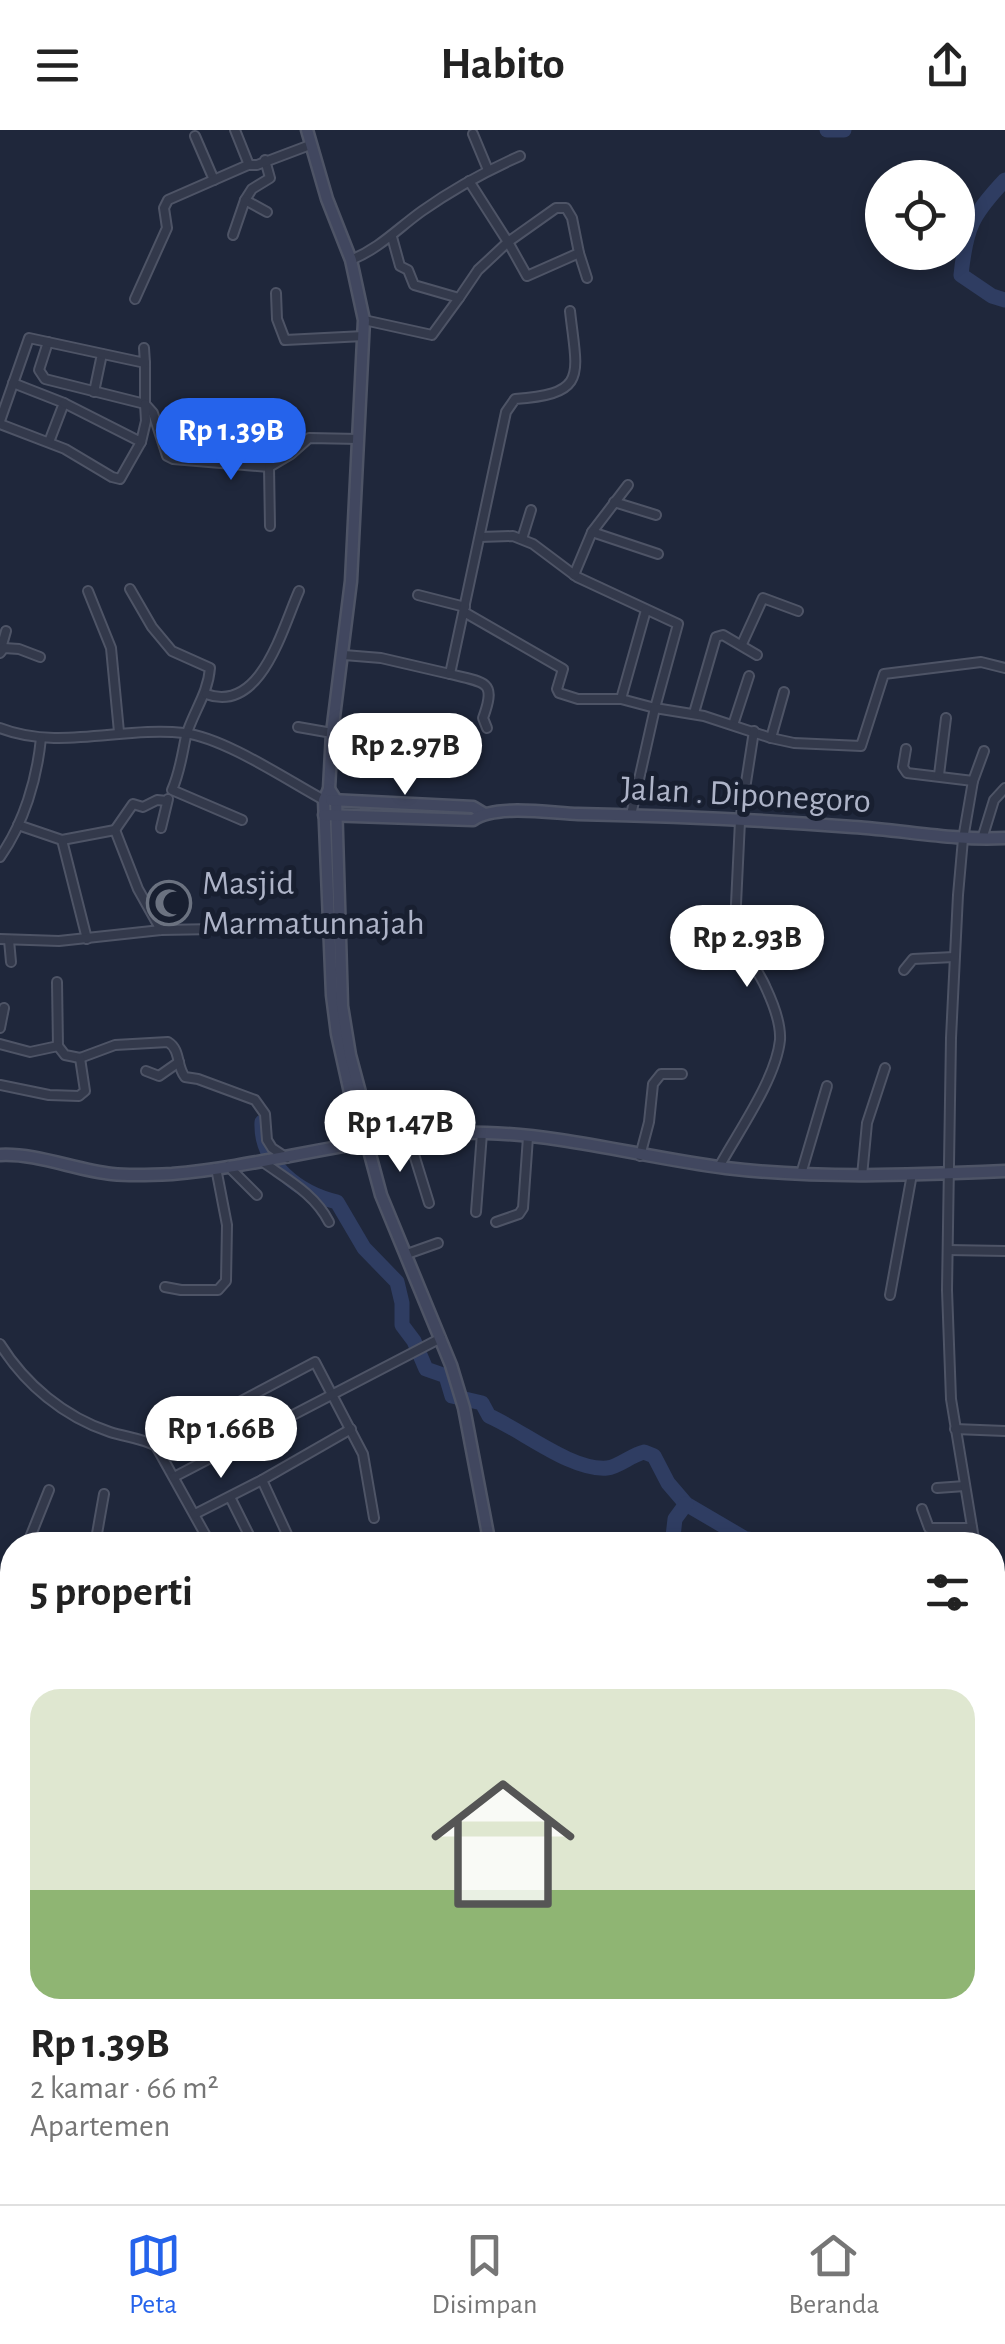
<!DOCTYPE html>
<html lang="id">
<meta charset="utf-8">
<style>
:root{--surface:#fff;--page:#f2f2f2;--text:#222;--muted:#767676;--line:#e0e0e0;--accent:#2563eb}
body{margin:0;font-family:"Alegreya Sans",sans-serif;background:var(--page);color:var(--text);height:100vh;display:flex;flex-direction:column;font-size:38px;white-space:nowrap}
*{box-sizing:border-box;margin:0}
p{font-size:32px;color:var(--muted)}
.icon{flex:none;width:55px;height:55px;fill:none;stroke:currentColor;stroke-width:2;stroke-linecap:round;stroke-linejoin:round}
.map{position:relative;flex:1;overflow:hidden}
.panel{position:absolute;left:0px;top:1402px;width:1005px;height:672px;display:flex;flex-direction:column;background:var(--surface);border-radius:40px 40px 0 0;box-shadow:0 5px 15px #0003}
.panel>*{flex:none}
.fabs{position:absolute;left:865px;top:30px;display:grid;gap:20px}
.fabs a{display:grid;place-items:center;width:110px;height:110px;border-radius:50%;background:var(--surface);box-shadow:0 5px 15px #0003;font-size:50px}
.price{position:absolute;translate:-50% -85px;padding:0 22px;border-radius:35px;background:#fff;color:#222;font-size:32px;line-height:65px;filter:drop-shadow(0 2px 5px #0008)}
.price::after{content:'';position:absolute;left:50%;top:60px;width:30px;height:22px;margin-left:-15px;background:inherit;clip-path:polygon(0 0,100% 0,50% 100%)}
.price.current{background:var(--accent);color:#fff}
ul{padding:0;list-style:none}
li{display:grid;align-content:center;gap:20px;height:530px;padding:0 30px}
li+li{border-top:2px solid var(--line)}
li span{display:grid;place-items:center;height:310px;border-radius:30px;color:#555}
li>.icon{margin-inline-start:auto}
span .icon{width:180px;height:180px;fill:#fffc;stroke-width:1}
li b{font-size:42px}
h2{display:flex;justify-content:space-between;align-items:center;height:120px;padding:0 30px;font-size:42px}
header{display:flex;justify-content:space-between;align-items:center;height:130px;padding:0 30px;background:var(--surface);font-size:45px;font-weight:700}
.tabs{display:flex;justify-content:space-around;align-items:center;height:140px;border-top:2px solid var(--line);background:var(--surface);font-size:28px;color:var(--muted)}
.tabs a{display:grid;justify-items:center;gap:5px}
.tabs .current{color:var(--accent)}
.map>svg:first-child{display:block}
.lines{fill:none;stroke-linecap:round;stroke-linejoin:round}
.stream{stroke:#2f3d62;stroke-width:2.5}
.river{stroke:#2f3d62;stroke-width:15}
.street-casing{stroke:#4e5466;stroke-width:12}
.secondary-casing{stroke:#4e5466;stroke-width:15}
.street{stroke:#33394b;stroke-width:8}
.secondary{stroke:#41475f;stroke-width:10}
.labels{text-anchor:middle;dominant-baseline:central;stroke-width:10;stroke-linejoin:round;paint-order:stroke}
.street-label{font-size:35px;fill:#aeb4c8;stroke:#181f30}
.poi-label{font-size:35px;fill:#aeb4c8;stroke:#181f30;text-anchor:start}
</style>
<header><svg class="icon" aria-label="menu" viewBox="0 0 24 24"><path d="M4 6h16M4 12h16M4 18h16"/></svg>Habito<svg class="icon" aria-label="share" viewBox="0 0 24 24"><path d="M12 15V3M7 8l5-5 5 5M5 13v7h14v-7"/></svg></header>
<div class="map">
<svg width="1005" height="2074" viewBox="0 0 1005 2074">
<rect width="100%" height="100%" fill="#1f273b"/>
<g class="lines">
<g class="stream">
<polyline points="992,2062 1005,2065"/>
<polyline points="949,2064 958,2062"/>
</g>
<g class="river">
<polyline points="827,0 844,0"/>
<path d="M1005,50C972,85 966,97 961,145L992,166L1005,170"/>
<path d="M262,992C260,1034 299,1063 337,1072L364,1118L397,1152L402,1173V1195L414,1211L426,1239L446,1246L452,1266L482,1273L489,1286C522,1300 571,1341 607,1338C619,1337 631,1325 644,1322L654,1326L668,1353L686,1374L744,1408L776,1415"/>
<polyline points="672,1415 675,1389 686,1374"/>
</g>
<defs>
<g id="street">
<polyline points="235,0 249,35"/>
<polyline points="473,4 488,40"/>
<polyline points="195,6 214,50"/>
<polyline points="265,30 270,48 252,59 245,70 267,82"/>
<polyline points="233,105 245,70"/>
<polyline points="392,107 400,136 408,140 414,155 459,168 478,140 508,112 527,146 579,123 572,88 566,78 556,78 508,112 469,51"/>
<polyline points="579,123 587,148"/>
<path d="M351,130C380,118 397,99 422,81C453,59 486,41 520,26"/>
<polyline points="276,163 277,189 285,210 364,206"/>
<polyline points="135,169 167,98 164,78 168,70 248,35 257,35 310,15"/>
<polyline points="364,190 432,205 459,168"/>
<polyline points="48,212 39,240 45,249 145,274 145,233"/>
<polyline points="13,253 64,273 49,312"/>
<polyline points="94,262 102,224"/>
<polyline points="145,274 153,283 167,326 173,329 269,337 291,324 309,308 359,309"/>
<polyline points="0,291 29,208 145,233 144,218"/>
<polyline points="0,294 65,319 112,347 120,349 141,312 64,273"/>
<polyline points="141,312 146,291 145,274"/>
<polyline points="269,337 270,396"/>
<polyline points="614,372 656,385"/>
<polyline points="592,402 628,355"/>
<polyline points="480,407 513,406 533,414 577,447 678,494 655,578 621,569"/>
<polyline points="522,409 531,380"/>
<polyline points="574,445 592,402 658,424"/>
<path d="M130,459L152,497L172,521L210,538C208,564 193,582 186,606C182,625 180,642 172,660L242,690"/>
<polyline points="88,461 111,518 119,602"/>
<polyline points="418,465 465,477"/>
<polyline points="464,482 563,539 557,559 559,563 578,569 621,569 646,480"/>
<polyline points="742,514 763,468 798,481"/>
<polyline points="0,522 6,501"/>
<polyline points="0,523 4,518 19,519 40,527"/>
<path d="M344,525L381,528L450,544L506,282L515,269C589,264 577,245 570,181"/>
<path d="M450,544C485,553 497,550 483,588L487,598"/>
<path d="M206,564C261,584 282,499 299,461"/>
<polyline points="694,583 716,507 723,505 757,525"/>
<polyline points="733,595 749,546"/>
<polyline points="298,597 332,603"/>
<path d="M0,598C58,621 124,596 184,603C225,608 287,650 324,670"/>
<polyline points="771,608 794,613 861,616 884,544 981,532 1005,538"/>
<polyline points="906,619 903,637 907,643 973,651"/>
<polyline points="939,645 946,588"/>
<polyline points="631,685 655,578 704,586 771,608 784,562"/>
<polyline points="18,695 62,710 115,700 138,759 161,800"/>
<polyline points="161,698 168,669"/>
<polyline points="115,700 133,674 143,677 157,670 167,671"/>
<polyline points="982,709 994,670 1005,658"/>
<polyline points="62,710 87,809"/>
<path d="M0,727C24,693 37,649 41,608"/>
<polyline points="0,809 59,811 161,800 334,797"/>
<polyline points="9,810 11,832"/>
<polyline points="904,840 913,829 954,827"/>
<polyline points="57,852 58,916"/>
<polyline points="0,898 4,878"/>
<path d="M0,914L30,922L58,916L65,925L80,928L115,915L168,912C181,920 176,936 185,947L198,949L255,970L265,984L267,1010L272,1018L287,1028"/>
<polyline points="146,941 159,946 179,932"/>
<polyline points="0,955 49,965 79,966 85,961 80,928"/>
<polyline points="408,1005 429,1073"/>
<polyline points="640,1026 649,992 653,954 661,944 682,944"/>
<path d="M263,1032C288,1050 315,1064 329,1092"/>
<polyline points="228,1036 257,1065"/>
<path d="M719,1037C738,1002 776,949 780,910C781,893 773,873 766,858C757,836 738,819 735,795L740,691L754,601"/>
<polyline points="801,1044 827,956"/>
<polyline points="862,1046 867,993 885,938"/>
<polyline points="476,1082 482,1003"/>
<polyline points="496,1092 519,1084 523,1078 528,1007"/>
<polyline points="948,1120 1005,1121"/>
<polyline points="407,1124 438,1113"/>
<polyline points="165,1157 181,1160 218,1160 226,1151 227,1095 216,1038"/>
<polyline points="890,1165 912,1044"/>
<path d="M0,1214C25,1254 64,1287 110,1302C125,1307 141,1308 156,1316L211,1415"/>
<polyline points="955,1299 1005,1301"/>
<polyline points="156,1316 315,1232 363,1324 374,1388"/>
<polyline points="174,1347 441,1208"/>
<polyline points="937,1358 965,1356"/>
<polyline points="230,1367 254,1415"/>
<polyline points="922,1379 929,1398 972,1398"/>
<polyline points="195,1384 262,1350"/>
<polyline points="27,1415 49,1360"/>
<polyline points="95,1415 104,1364"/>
<polyline points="292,1415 262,1350 351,1299"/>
<polyline points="474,1415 489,1412"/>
<polyline points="975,1415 951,1269 947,1160 951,908 958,765 963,709 973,651 984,621"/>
<polyline points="992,1510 999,1547 1001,1781"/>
<polyline points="0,1565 6,1555 12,1559"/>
<polyline points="0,1607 12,1608"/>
<polyline points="0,1628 3,1642 12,1647"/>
<polyline points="10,1677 12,1677"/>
<polyline points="0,1766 12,1758"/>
<polyline points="992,1866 996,1782"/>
<polyline points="0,1870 12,1873"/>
<polyline points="0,1886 11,1893 0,1906"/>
<polyline points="992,1909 1005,1908"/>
<polyline points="0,1938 12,1951"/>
<polyline points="992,1951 1005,1950"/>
<polyline points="992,1992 1005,1992"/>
<polyline points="992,2036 1005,2037"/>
<polyline points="175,2062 181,2070 198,2062"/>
<polyline points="393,2062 394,2074"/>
<polyline points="530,2062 534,2071 582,2070 605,2062"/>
<polyline points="769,2062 773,2074"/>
<polyline points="804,2062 807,2074"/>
<polyline points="844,2062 847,2074"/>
<polyline points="943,2062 946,2074"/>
</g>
<g id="secondary">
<polyline points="307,0 327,69 351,130 364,190 351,451 332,603 329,659 324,670 332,865 337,904 359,1003 367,1013 381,1065 451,1235 464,1278 490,1415"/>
<polyline points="329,659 336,670 342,876 350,925 370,1000 367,1013"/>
<polyline points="331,670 473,677 483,683"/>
<path d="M324,685L473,690C496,674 550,683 578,684C670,686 762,690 853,697C904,700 954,711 1005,708"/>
<path d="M0,1025C37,1023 75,1040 112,1044C131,1046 152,1045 172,1044C277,1035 380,999 486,1003C566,1005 646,1028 726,1038C818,1049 912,1045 1005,1041"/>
<polyline points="992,1782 1005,1781"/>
<polyline points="634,2062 640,2074"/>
<polyline points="0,2065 17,2074"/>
<polyline points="29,2074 40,2062"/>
</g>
</defs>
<use href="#street" class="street-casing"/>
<use href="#secondary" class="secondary-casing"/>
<use href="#street" class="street"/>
<use href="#secondary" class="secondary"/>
</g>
<defs>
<symbol id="mosque-ring" viewBox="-11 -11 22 22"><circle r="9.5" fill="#181f30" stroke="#6b7280" stroke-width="1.5"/><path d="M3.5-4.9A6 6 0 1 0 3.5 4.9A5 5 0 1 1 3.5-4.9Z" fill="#6b7280"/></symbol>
</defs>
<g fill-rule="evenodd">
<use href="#mosque-ring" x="144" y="748" width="50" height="50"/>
</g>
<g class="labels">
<g class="street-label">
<text transform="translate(746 665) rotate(3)">Jalan . Diponegoro</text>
</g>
<g class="poi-label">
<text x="202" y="753">Masjid<tspan x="202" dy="40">Marmatunnajah</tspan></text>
</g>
</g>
</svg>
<div class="fabs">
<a><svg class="icon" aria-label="locate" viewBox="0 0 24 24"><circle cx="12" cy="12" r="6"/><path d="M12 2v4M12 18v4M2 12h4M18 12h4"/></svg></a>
</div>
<b class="price current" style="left:231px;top:353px">Rp 1.39B</b>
<b class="price" style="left:405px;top:668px">Rp 2.97B</b>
<b class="price" style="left:747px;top:860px">Rp 2.93B</b>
<b class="price" style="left:400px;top:1045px">Rp 1.47B</b>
<b class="price" style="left:221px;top:1351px">Rp 1.66B</b>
<section class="panel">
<h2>5 properti<svg class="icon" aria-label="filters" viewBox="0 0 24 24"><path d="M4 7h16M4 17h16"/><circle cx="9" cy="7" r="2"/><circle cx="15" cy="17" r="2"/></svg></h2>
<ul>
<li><span style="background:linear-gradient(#dfe7d0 65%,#8fb573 0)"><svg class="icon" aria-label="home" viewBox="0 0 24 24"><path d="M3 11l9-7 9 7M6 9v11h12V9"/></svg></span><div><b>Rp 1.39B</b><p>2 kamar · 66 m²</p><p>Apartemen</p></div></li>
</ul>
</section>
</div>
<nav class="tabs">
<a class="current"><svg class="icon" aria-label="map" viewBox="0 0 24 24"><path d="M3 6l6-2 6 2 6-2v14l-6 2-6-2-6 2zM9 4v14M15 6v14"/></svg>Peta</a>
<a><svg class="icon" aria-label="saved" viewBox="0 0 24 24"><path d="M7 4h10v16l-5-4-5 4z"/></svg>Disimpan</a>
<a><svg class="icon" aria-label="home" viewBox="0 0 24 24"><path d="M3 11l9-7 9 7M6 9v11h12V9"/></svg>Beranda</a>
</nav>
